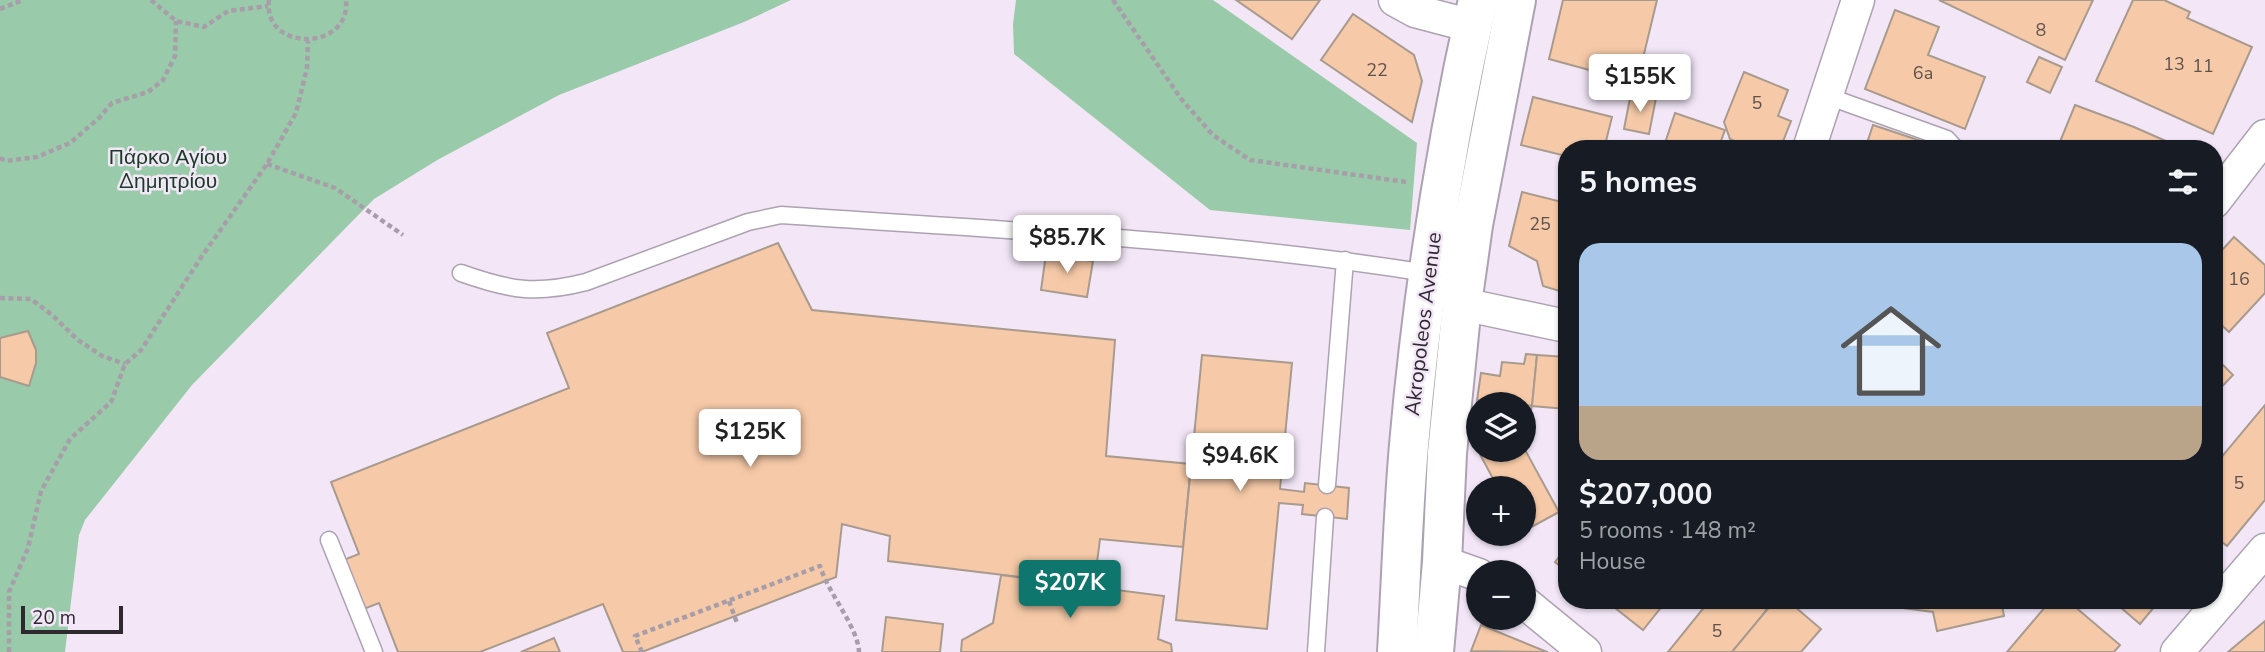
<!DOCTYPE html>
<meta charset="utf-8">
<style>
:root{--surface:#171b24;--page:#242831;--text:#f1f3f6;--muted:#9ea1a6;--accent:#0f766e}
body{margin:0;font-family:"Nunito Sans",sans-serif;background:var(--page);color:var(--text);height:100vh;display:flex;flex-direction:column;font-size:26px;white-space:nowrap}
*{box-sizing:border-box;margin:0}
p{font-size:23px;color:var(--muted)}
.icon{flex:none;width:38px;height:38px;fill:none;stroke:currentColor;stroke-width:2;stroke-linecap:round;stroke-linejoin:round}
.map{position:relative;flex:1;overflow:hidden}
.details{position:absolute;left:1558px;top:140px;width:665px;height:469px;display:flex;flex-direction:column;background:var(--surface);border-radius:28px;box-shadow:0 2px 5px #0004}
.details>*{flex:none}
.buttons{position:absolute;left:1466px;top:392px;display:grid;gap:14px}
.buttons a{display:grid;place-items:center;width:70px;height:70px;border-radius:50%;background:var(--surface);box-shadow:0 2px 5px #0004;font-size:35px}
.scale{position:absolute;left:21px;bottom:18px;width:102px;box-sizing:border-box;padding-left:7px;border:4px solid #2d292f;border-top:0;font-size:19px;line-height:24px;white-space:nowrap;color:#2d292f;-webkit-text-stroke:5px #f3e7f7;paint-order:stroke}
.price{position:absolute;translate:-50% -60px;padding:0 16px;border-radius:7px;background:#fff;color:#222;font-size:23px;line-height:46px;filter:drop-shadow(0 2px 4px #0008)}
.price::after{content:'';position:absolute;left:50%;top:42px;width:21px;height:16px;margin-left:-10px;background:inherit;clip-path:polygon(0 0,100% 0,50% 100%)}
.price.on{background:var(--accent);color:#fff}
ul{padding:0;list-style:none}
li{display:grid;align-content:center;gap:14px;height:371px;padding:0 21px}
li span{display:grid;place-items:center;height:217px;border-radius:21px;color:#555}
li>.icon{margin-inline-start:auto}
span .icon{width:126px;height:126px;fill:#fffc;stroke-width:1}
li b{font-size:30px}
h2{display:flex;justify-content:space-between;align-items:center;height:84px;padding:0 21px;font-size:30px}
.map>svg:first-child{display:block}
.green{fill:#99caa9}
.building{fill:#f6caa8;stroke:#a99a8e;stroke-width:2}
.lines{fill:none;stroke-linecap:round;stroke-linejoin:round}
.service-casing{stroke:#ada2b1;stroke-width:19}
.minor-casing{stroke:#ada2b1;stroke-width:35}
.secondary-casing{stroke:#ada2b1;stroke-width:42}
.path{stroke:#a79eaa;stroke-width:4.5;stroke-dasharray:5 3.5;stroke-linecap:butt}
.service{stroke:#fff;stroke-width:16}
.minor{stroke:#fff;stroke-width:32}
.secondary{stroke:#fff;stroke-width:38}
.labels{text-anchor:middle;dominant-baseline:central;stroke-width:5;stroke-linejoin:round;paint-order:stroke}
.number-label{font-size:18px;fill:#5f514d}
.park-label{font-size:21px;fill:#173c26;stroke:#f3e7f7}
.street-label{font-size:21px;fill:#2d292f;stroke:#f3e7f7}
</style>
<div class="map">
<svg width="2265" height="652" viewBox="0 0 2265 652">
<rect width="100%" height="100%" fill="#f3e7f7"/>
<g class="green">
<polygon points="0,0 791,0 744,22 559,95 439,159 374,199 192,385 85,520 79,535 65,652 0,652"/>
<polygon points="1016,0 1213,0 1417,143 1410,230 1210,210 1014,54 1013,24"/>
</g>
<g class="building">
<polygon points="1236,0 1320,0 1292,39"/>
<polygon points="1563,0 1657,0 1637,83 1549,59"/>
<polygon points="1939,0 2093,0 2065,60"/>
<polygon points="2133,0 2164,0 2190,12 2187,18 2252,47 2213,134 2096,81"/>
<polygon points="1895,10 1939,27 1928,55 1985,77 1965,129 1865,89"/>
<polygon points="1353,14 1414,55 1422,81 1412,122 1321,60"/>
<polygon points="2039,57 2062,67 2050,93 2027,82"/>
<polygon points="1744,72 1788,90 1778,116 1791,121 1780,149 1753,149 1730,139 1724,122"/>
<polygon points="1631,93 1656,98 1649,134 1624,129"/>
<polygon points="1533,97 1612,117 1604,149 1566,149 1566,156 1521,145"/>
<polygon points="2075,105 2134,127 2184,149 2057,149"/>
<polygon points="1675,113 1725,130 1721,141 1742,149 1663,149"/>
<polygon points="1873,125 1933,145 1933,149 1865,149"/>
<polygon points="1522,192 1566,203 1566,293 1543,286 1537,261 1509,246"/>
<polygon points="2234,237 2265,265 2265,293 2229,332 2214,318 2214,259"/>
<polygon points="778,243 812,310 1115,340 1106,456 1191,464 1183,547 1100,539 1094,586 888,561 890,536 842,524 836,577 642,652 623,652 603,604 480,652 398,652 379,603 361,610 341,561 359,554 331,482 569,388 547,333"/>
<polygon points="1046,254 1093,261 1087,297 1041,290"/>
<polygon points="28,331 36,350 36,363 29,386 0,377 0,338"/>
<polygon points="1526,354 1537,355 1532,406 1477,400 1481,373 1500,376 1502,362 1524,364"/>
<polygon points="1202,355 1292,363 1280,489 1304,492 1305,483 1349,488 1347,519 1302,514 1303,505 1279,503 1267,629 1176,620"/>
<polygon points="1537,355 1566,357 1566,409 1532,406"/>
<polygon points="2214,356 2233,375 2214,395"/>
<polygon points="1477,400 1517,404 1479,404 1479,450 1524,448 1559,512 1524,531 1524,488 1498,488 1474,443"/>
<polygon points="1524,405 1532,406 1524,435"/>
<polygon points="2265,405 2265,500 2227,546 2214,535 2214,466"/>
<polygon points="1566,548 1566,571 1555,562"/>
<polygon points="1001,575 1164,596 1158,639 1171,644 1172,652 961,652 962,640 993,623"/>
<polygon points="1605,600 1667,600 1643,630"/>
<polygon points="1710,600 1754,600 1767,610 1732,652 1668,652"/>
<polygon points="1775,600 1787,600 1821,629 1801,652 1732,652"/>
<polygon points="1889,600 2001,600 2004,616 1937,631 1933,612 1887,606"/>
<polygon points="2051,600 2067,600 2120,645 2114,652 2007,652"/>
<polygon points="2112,600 2160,600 2140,624"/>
<polygon points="886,617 943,624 940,652 882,652"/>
<polygon points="2265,621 2265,652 2228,652"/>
<polygon points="1481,625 1547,652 1548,652 1471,651"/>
<polygon points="554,638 560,652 521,652"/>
</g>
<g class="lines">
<defs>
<g id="service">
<polyline points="1827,96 1947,139 1956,149"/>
<path d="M461,273C509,290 535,295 586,282L748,222L781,215C997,230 1214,239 1427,273"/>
<polyline points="1327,485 1345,260"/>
<polyline points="329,540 374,652"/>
<polyline points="1316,652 1325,517"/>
</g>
<g id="minor">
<polyline points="1395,0 1415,11 1472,26"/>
<polyline points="1809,149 1858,0"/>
<polyline points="2214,202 2265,136"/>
<polyline points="1462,304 1566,326"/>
<polyline points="1442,562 1479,575"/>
<polyline points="1524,602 1585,652"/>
<polyline points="2177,652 2265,550"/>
</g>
<g id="secondary">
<path d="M1397,652C1401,583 1403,514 1409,445C1422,296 1445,147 1478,0"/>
<polyline points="1434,652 1442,562 1447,453 1462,304 1473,225 1516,0"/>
</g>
</defs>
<use href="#service" class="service-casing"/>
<use href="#minor" class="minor-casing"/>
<use href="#secondary" class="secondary-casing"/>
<g class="path">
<polyline points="151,0 176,21 204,27 228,11 268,6"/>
<path d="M269,0C262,52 351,52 346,0"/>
<polyline points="1113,0 1182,100 1213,135 1250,160 1406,182"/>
<polyline points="0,9 23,0"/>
<polyline points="0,158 6,161 37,157 70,143 99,118 112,103 148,92 163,80 175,56 176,21"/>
<polyline points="267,164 335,188 403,235"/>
<polyline points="0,298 31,299 52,315 78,340 102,356 125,364"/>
<polyline points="729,601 737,623"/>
<polyline points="9,652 9,592 28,548 41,491 70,439 111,402 125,364 141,350 202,256 267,164 296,113 307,68 308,41"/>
<path d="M642,652L635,636L820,566C829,595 858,627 859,652"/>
</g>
<use href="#service" class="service"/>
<use href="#minor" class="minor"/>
<use href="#secondary" class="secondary"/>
</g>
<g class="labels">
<g class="number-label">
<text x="2041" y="30">8</text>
<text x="2174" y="64">13</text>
<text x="2203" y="66">11</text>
<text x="1377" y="70">22</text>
<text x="1923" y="73">6a</text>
<text x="1757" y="103">5</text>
<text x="1540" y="224">25</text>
<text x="2239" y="279">16</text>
<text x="2239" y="483">5</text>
<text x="1717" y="631">5</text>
</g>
<g class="park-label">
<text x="168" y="157">Πάρκο Αγίου<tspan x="168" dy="24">Δημητρίου</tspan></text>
</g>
<g class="street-label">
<text transform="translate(1423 324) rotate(-83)">Akropoleos Avenue</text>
</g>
</g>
</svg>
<div class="buttons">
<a><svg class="icon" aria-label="layers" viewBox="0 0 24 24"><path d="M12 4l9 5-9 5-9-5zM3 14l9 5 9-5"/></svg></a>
<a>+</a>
<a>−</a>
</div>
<div class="scale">20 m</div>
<b class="price" style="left:1640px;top:114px">$155K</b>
<b class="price" style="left:1067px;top:275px">$85.7K</b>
<b class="price" style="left:750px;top:469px">$125K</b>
<b class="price" style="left:1240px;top:493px">$94.6K</b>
<b class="price on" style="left:1070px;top:620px">$207K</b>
<section class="details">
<h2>5 homes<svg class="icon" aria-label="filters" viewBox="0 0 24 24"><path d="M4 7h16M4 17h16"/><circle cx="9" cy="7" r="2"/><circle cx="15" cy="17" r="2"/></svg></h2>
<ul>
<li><span style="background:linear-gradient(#a9c7e8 75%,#b9a48a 0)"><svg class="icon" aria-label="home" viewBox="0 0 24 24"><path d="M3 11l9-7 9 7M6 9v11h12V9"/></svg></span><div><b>$207,000</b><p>5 rooms · 148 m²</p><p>House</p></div></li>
</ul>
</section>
</div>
